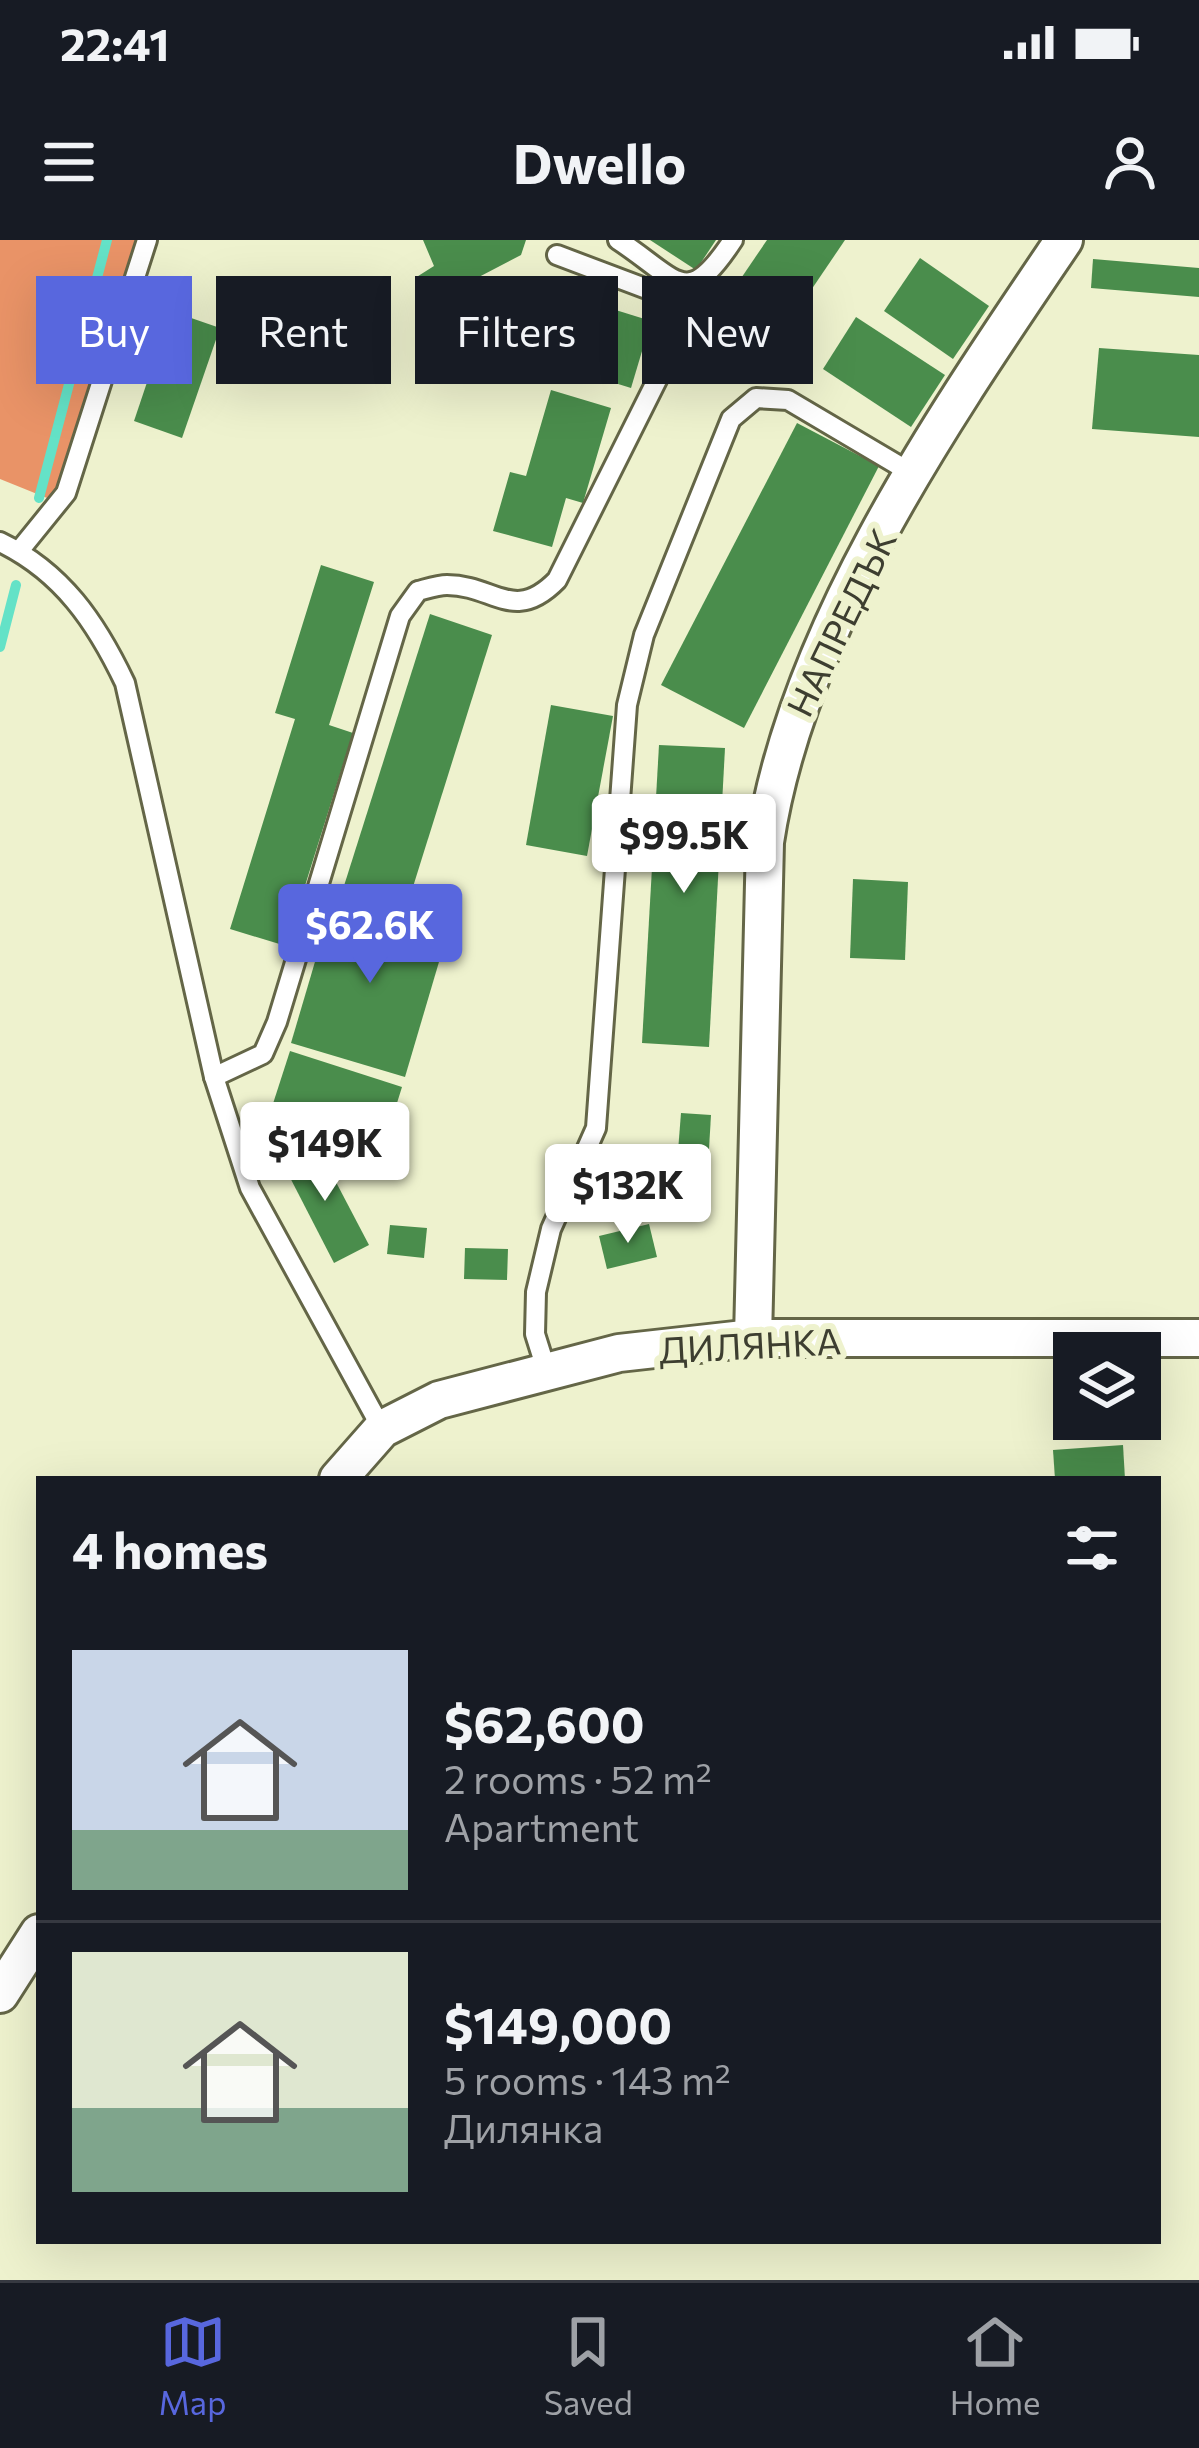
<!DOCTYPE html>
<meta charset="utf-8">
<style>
:root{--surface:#171b24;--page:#20242c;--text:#f1f3f6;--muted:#9ea1a6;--line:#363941;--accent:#5867de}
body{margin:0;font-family:Commissioner,sans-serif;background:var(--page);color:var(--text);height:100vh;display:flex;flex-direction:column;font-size:45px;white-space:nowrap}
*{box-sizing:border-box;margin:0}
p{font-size:39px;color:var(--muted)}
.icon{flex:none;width:66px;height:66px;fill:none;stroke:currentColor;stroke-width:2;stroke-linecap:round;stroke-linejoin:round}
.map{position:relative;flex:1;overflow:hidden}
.details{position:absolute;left:36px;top:1236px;width:1125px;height:768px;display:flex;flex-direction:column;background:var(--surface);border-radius:0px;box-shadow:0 12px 48px #0002}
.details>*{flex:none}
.banner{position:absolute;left:36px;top:36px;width:1128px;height:108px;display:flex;gap:24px}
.buttons{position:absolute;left:1053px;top:1092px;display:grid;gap:24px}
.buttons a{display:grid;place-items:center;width:108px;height:108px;border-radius:0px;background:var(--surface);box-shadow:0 12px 48px #0002;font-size:60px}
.price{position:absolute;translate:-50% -102px;padding:0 27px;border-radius:12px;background:#fff;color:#222;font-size:39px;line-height:78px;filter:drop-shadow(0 3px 6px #0008)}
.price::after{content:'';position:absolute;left:50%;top:72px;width:36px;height:27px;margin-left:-18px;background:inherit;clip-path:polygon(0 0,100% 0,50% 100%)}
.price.selected{background:var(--accent);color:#fff}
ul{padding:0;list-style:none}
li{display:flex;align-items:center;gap:36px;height:300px;padding:0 36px}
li+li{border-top:3px solid var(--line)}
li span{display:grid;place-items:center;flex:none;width:336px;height:240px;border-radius:0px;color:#555}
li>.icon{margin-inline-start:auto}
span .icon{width:144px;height:144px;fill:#fffc;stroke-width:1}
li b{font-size:51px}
h2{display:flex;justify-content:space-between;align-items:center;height:144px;padding:0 36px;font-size:51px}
.tag{padding:0 42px;border-radius:0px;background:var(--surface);box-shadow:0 12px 48px #0002;font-size:42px;line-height:108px}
.tag.selected{background:var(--accent);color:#fff}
.status{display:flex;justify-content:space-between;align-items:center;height:84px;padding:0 60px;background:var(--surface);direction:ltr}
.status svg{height:33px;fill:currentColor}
header{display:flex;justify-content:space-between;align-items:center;height:156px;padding:0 36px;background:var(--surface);font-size:54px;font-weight:700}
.tab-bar{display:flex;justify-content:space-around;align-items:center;height:168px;border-top:3px solid var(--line);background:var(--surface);font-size:33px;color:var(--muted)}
.tab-bar a{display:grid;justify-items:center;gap:6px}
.tab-bar .selected{color:var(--accent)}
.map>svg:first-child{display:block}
.forest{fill:#e99367}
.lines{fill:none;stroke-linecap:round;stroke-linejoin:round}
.stream{stroke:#64e2c7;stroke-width:10}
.building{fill:#4a8d4c}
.lane-casing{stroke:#646647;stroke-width:24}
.street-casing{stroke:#646647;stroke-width:42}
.lane{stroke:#fff;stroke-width:18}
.street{stroke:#fff;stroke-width:36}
.labels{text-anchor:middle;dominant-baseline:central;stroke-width:12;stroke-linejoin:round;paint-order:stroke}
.street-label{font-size:36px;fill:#3d3e30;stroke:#eef2ce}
</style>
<div class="status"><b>22:41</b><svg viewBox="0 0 49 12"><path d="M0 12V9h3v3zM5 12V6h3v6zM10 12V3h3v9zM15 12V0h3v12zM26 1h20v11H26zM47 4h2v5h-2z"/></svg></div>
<header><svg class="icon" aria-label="menu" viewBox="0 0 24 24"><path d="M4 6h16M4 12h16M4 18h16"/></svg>Dwello<svg class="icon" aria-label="person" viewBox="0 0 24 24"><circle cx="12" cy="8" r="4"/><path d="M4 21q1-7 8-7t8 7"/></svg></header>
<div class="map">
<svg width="1199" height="2040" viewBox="0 0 1199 2040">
<rect width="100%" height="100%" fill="#eef2ce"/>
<polygon class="forest" points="0,0 138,0 57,262 0,239"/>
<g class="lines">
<g class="stream">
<polyline points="39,258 107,0"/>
<polyline points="0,407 16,345"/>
</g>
</g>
<g class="building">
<polygon points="423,0 526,0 521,15 429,63 415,38 434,26"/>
<polygon points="650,0 716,0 696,30"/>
<polygon points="767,0 845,0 782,93 729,56"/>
<polygon points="920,18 989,66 953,119 884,71"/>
<polygon points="1093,19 1199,28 1199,57 1091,48"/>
<polygon points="590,62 651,81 631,148 570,129"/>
<polygon points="171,71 220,88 182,198 134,181"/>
<polygon points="856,77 945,135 911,187 823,129"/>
<polygon points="1099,108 1199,115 1199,197 1092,189"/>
<polygon points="551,150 611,168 583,263 566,258 552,307 493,291 510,232 526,236"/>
<polygon points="797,183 879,226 744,488 661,445"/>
<polygon points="321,325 374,342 329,485 353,493 286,706 230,689 295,479 275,473"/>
<polygon points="430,374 492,395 406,669 343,649"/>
<polygon points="551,465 613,476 587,616 526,605"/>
<polygon points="659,505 725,508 709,807 642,803"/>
<polygon points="853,639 908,642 905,720 850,718"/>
<polygon points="335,654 449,688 405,837 291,803"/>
<polygon points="290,811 402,847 382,911 269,876"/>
<polygon points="681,873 711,875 708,926 677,924"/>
<polygon points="316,904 369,1005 334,1023 282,922"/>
<polygon points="649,984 657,1017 607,1029 599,996"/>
<polygon points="390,985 427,988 424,1018 387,1014"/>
<polygon points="465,1008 508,1009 507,1040 464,1039"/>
<polygon points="1123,1205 1125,1239 1055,1239 1053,1210"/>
</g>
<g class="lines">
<defs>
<g id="lane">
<path d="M618,0C679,40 686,71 733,0"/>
<path d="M0,302C62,332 96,382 125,443L214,837L250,948L382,1189"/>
<polyline points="19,311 66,253 147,0"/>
<path d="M214,837L263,814L277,782L400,376L418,351C426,349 438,345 447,345C494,345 514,384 557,340L680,94L679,72L663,55L557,15"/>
<polyline points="546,1129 535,1094 536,1052 551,989 596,888 627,465 644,395 731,179 756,158 788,160 913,234"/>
</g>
<g id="street">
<path d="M753,1098L765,602C797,389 945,176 1064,0"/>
<polyline points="338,1239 382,1189 439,1160 619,1113 753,1098 1199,1098"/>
<polyline points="0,1754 39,1693"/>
</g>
</defs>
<use href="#lane" class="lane-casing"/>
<use href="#street" class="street-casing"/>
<use href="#lane" class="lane"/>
<use href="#street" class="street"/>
</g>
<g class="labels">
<g class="street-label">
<text transform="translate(840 382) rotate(-64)">НАПРЕДЪК</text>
<text transform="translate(750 1104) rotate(-3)">ДИЛЯНКА</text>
</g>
</g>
</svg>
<div class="buttons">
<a><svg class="icon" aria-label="layers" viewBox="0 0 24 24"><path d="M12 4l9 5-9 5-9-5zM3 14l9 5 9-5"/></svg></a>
</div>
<b class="price" style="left:684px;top:656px">$99.5K</b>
<b class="price selected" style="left:370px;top:746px">$62.6K</b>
<b class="price" style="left:325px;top:964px">$149K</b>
<b class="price" style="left:628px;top:1006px">$132K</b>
<div class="banner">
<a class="tag selected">Buy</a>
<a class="tag">Rent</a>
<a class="tag">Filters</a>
<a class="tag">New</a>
</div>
<section class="details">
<h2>4 homes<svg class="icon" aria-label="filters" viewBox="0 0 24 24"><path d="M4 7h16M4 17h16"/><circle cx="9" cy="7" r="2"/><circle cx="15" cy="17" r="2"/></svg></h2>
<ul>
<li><span style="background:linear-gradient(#c9d6e8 75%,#7fa58c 0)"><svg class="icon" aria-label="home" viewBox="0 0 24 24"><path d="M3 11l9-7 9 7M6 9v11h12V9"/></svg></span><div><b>$62,600</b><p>2 rooms · 52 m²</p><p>Apartment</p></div></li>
<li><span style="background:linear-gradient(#dfe7d0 65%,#7fa58c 0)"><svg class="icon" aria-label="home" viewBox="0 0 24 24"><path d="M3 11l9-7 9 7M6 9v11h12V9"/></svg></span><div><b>$149,000</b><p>5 rooms · 143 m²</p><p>Дилянка</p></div></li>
</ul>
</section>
</div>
<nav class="tab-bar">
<a class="selected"><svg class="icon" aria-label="map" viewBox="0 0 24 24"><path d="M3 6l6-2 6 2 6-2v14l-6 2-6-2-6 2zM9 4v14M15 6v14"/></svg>Map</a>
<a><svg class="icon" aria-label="saved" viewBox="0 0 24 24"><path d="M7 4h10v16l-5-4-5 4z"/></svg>Saved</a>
<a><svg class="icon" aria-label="home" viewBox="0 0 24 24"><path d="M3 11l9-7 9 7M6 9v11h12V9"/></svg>Home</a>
</nav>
